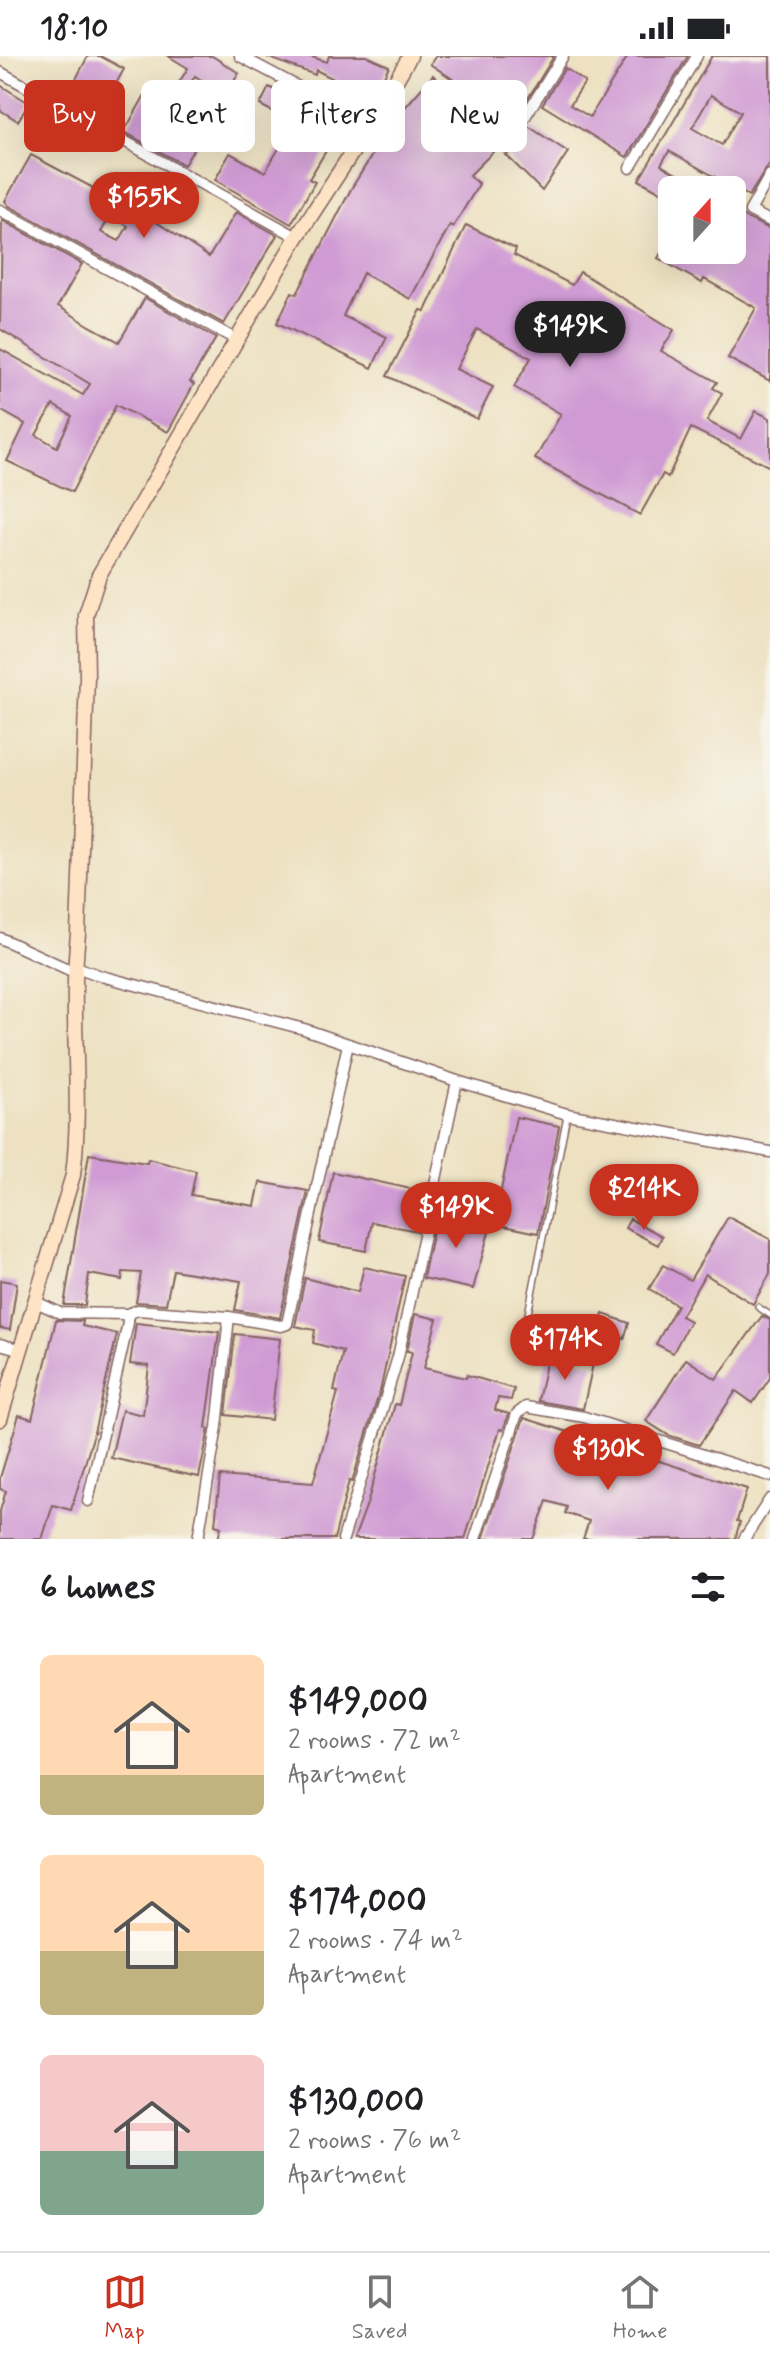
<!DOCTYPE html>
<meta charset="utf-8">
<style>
:root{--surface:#fff;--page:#f6f6f6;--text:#202124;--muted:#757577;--line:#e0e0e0;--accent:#c8321e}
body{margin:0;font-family:Mynerve,sans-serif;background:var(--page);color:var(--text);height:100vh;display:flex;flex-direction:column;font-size:30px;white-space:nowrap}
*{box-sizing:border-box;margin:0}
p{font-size:26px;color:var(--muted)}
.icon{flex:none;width:44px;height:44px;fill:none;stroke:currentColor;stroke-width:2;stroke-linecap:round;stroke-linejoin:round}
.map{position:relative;height:1483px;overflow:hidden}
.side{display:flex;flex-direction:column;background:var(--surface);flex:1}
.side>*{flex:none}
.guide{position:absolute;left:24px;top:24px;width:722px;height:72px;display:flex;gap:16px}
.needle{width:52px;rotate:21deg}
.buttons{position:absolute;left:658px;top:120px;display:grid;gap:16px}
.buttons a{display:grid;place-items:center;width:88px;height:88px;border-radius:12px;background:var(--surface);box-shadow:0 8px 32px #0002;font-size:40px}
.price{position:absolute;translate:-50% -68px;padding:0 18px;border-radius:28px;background:var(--accent);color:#fff;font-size:26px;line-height:52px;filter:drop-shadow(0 2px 4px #0008)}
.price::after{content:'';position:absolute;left:50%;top:48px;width:24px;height:18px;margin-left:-12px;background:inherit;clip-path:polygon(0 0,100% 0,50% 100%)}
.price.on{background:#222;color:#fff}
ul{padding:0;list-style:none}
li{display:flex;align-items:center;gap:24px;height:200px;padding:0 40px}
li span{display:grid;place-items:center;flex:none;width:224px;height:160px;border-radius:12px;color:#555}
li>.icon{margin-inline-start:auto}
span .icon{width:96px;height:96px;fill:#fffc;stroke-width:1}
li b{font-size:34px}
h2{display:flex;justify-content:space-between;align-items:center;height:96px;padding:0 40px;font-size:34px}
.tag{padding:0 28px;border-radius:12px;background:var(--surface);box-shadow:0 8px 32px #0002;font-size:28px;line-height:72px}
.tag.on{background:var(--accent);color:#fff}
.status{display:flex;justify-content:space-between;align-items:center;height:56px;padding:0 40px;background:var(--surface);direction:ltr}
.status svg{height:22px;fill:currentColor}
.menu{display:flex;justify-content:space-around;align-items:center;height:112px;border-top:2px solid var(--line);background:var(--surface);font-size:22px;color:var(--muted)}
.menu a{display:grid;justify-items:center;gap:4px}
.menu .on{color:var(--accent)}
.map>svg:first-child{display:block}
.building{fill:#d09bd4;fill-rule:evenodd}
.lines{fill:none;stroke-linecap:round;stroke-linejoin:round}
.lane-casing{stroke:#836360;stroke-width:8}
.street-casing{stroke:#836360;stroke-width:13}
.secondary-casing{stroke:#836360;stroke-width:17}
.lane{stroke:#fff;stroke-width:5}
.street{stroke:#fff;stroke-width:10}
.secondary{stroke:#fee4c5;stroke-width:14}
</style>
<div class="status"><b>18:10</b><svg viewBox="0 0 49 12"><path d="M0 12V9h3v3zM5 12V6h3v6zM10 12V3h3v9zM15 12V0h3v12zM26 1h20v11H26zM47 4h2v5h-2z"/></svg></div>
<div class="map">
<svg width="770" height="1483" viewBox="0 0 770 1483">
<rect width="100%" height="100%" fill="#f7f3e8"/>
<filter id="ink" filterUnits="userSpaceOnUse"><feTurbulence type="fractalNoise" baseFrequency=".0125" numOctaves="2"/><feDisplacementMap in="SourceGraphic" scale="16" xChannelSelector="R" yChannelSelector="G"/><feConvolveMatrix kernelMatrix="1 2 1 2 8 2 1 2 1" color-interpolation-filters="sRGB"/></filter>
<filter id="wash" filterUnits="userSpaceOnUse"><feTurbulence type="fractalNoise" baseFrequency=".006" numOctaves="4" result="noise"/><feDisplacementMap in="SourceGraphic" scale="32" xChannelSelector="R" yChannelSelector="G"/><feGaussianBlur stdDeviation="1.8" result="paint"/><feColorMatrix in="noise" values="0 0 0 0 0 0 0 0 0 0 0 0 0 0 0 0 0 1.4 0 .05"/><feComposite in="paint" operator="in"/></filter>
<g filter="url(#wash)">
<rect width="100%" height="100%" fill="#ede1c1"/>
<g id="blocks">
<g class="building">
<polygon points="88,0 100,0 124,13 99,60 66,42"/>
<polygon points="168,0 212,0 239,17 225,39 195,20 181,44 212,63 184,109 124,76 150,30 170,41 188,12"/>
<polygon points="309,0 327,6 329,0 367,0 389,10 373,43 316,14 315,19 267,1"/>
<polygon points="436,0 554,0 498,91 469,120 479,128 453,171 450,169 410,243 363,217 343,260 387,281 372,312 277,267 292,236 297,238 351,133 394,64 433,19 469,60 481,42 430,8"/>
<polygon points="628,0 688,0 627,101 542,49 565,12 585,26 570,49 590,61"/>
<path d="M712,0H770V107L749,140L669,95L661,109L704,134H672V142L639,124ZM711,39L741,56L722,89L692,72Z"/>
<polygon points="0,29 29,47 18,65 0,54"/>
<polygon points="269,31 300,47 298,51 338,75 309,123 315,126 291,168 215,124 230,97 265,116 294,67 260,49"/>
<polygon points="528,70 568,96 542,135 506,99 513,95"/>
<path d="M31,99L152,163L209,201L236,156L277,179L224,268L9,150L5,145ZM110,160L128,170L119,185L101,176Z"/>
<polygon points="732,150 746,162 770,173 770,325 728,302 756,252 704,223 702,227 658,202 672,177 672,194 732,194"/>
<path d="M2,164L82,208L58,250L90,270L119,286L145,242L216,282L190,326L194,328L168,376L116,349L72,436L7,405L25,368L0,354V293L83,339L90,328L0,273ZM53,349L72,360L57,391L36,379Z"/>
<polygon points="466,169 516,193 514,199 572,229 580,216 674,274 661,295 717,326 713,332 722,337 707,365 741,383 756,355 770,362 770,411 691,372 668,421 663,418 640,459 535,403 561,358 514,331 531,302 477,273 456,313 493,331 477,363 387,320 421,254 425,255"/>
<polygon points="516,1061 559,1070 538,1177 494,1168"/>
<polygon points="89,1098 147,1107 148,1103 196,1115 191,1139 255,1150 260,1126 308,1135 280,1262 235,1254 241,1225 173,1214 166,1248 136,1246 141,1217 123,1216 122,1224 89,1218 85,1249 64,1249"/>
<polygon points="333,1116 425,1136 417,1175 372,1166 366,1195 319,1186"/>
<polygon points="437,1155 491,1169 473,1233 423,1222"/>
<polygon points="728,1161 770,1183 770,1218 753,1248 705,1218 681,1260 690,1265 673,1297 656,1288 677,1249 649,1233 663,1209 690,1224"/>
<polygon points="630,1163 662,1180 658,1189 625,1172"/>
<polygon points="364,1211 405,1220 381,1331 352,1426 349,1425 334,1483 218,1483 221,1471 215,1469 220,1420 313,1427 338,1336 334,1335 343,1295 313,1287 315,1274 295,1270 305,1222 358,1236"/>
<polygon points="0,1224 17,1227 10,1274 0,1272"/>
<polygon points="415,1258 437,1263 424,1312 466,1322 467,1319 514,1333 511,1344 498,1342 495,1354 509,1358 503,1374 500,1373 465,1483 354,1483 367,1448 395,1348 399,1349 412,1296 407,1295"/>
<polygon points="603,1258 629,1267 624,1283 598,1274"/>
<polygon points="762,1260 770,1264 770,1322 753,1347 736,1335 699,1389 668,1379 646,1365 686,1303 716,1323"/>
<polygon points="56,1264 83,1265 82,1270 117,1278 93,1381 71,1454 53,1449 42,1483 0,1483 0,1455 6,1435 0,1433 0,1422 19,1359 32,1363"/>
<polygon points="136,1267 219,1276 206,1372 209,1373 199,1421 111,1402 122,1354 143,1359 149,1310 130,1308"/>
<polygon points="235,1278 280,1283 271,1364 226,1359"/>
<polygon points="548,1298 593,1308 583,1353 538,1345"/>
<polygon points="524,1362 747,1433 737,1465 740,1466 735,1483 583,1483 589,1465 565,1457 567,1451 547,1445 533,1483 483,1483"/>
</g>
</g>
</g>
<g filter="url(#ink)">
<use href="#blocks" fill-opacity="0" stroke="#836360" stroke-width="2"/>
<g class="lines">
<defs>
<g id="lane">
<polyline points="758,1251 770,1259"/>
<polyline points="527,1263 567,1059"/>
</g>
<g id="street">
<polyline points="240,0 370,69"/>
<polyline points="0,16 297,181"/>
<polyline points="506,91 563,0"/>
<polyline points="630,112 697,0"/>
<polyline points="770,119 750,155 770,165"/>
<polyline points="0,154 237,284"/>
<polyline points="0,882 74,916"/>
<polyline points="74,910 101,920 304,973 457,1025 567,1058 770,1096"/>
<polyline points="36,1246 60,1257 127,1258 138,1254 229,1261 281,1270 287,1268 348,988"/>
<polyline points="0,1288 22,1294"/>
<polyline points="88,1445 128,1267 127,1258"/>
<polyline points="198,1483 217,1371 229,1261"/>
<polyline points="343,1483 398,1301 457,1025"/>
<polyline points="475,1483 517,1358 526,1351 584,1361 770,1420"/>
<polyline points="744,1483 770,1443"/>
</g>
<path id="secondary" d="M0,1363L73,1119C83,1039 69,958 78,878L87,621L86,559L99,519L297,181L370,69L410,0"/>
</defs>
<use href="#lane" class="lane-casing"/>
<use href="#street" class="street-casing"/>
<use href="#secondary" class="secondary-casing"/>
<use href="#lane" class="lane"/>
<use href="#street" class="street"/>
<use href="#secondary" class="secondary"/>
</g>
</g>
</svg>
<div class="buttons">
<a><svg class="needle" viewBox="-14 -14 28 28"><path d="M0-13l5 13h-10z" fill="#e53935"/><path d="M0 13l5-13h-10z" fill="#757577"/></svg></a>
</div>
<b class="price" style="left:144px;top:184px">$155K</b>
<b class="price on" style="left:570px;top:313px">$149K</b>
<b class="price" style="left:644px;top:1176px">$214K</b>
<b class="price" style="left:456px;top:1194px">$149K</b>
<b class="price" style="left:565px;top:1326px">$174K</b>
<b class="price" style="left:608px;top:1436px">$130K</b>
<div class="guide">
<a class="tag on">Buy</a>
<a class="tag">Rent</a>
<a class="tag">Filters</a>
<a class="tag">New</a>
</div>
</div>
<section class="side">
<h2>6 homes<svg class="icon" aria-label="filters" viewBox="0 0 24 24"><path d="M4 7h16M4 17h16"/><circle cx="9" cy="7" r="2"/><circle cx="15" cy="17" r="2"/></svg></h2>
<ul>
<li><span style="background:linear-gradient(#ffd9b3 75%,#c2b280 0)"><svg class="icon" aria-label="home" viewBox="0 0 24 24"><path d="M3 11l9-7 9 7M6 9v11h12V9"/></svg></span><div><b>$149,000</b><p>2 rooms · 72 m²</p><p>Apartment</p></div></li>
<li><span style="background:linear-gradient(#ffd9b3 60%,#c2b280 0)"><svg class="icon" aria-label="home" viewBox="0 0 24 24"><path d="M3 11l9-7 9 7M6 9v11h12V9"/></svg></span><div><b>$174,000</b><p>2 rooms · 74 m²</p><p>Apartment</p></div></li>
<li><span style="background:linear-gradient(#f6c9c9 60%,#7fa58c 0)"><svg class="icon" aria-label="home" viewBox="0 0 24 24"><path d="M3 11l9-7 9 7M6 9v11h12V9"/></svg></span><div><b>$130,000</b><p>2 rooms · 76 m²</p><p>Apartment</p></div></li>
</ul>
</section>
<nav class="menu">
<a class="on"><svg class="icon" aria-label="map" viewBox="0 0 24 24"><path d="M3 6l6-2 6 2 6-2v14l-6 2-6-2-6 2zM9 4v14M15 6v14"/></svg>Map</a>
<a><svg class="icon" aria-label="saved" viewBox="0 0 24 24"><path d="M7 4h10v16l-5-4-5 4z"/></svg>Saved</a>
<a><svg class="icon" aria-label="home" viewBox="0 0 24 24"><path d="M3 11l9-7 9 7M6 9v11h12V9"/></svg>Home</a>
</nav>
